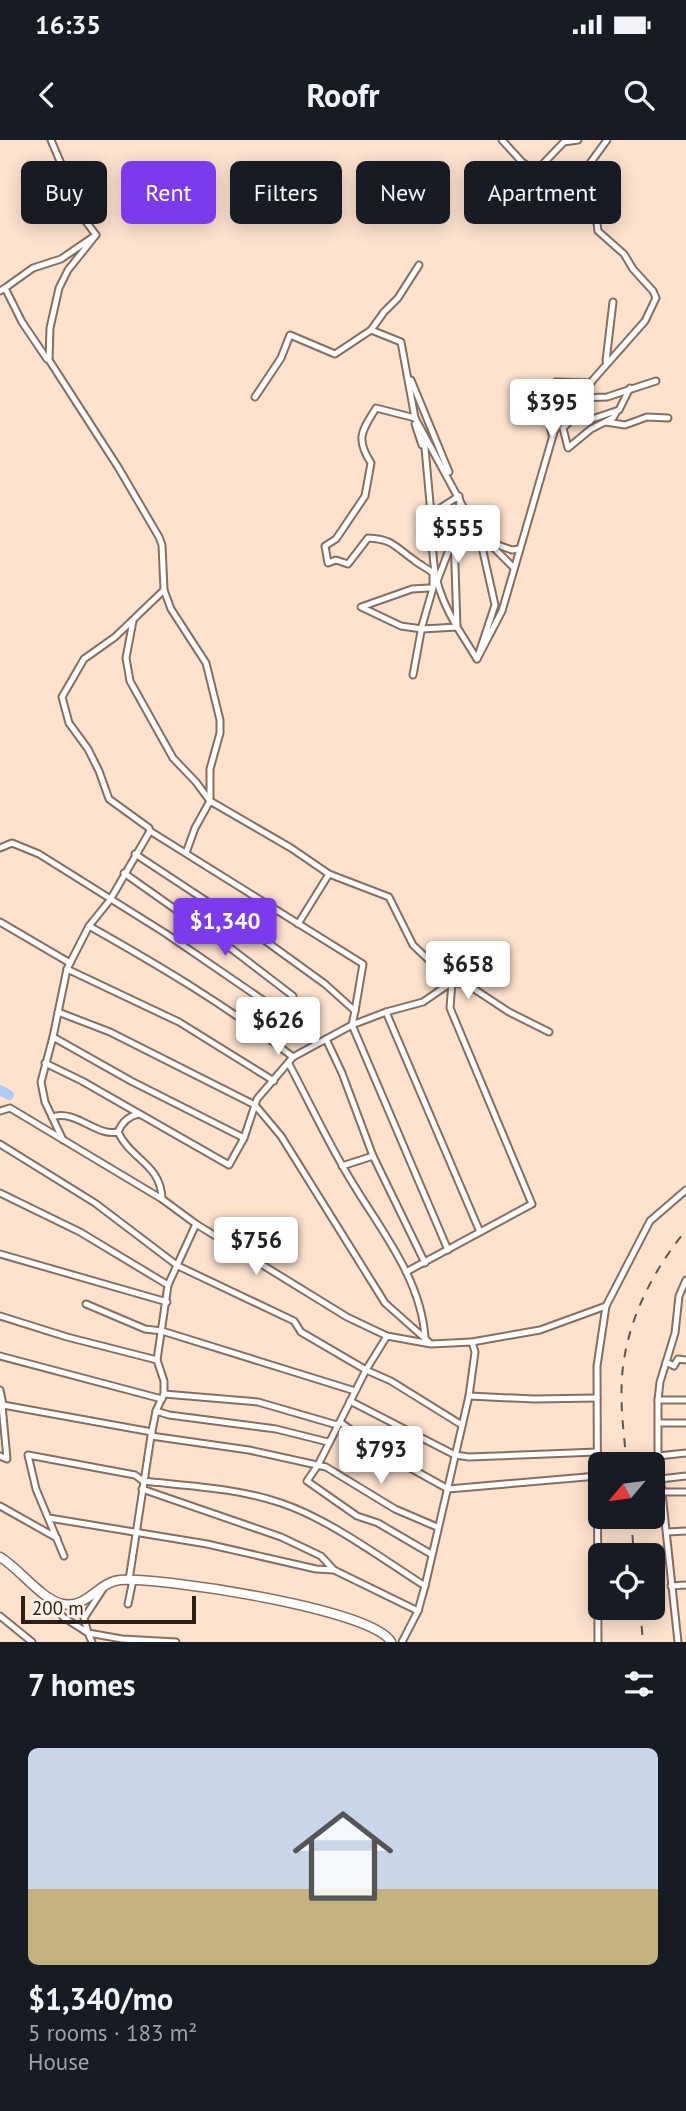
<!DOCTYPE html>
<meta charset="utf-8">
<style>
:root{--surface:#171b24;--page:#242831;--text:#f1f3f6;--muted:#9ea1a6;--accent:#7c3aed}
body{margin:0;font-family:"PT Sans",sans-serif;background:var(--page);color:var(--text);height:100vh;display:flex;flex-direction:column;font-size:26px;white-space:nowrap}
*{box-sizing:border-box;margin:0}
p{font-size:23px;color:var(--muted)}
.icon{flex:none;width:38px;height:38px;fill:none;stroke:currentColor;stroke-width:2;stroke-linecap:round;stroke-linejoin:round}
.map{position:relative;height:1502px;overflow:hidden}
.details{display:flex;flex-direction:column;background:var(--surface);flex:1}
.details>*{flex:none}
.banner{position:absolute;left:21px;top:21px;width:644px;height:63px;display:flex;gap:14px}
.needle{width:46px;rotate:241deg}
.tools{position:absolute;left:588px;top:1312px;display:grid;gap:14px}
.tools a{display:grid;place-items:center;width:77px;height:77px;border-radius:10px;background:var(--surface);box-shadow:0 4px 18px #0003;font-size:35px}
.scale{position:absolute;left:21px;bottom:18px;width:175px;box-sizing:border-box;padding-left:7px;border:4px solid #2a2018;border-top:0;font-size:19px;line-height:24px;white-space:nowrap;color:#2a2018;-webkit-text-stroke:5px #fef2ea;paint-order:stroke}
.price{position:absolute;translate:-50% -60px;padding:0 16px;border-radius:7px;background:#fff;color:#222;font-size:23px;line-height:46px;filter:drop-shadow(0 2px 4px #0008)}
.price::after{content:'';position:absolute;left:50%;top:42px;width:21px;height:16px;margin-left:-10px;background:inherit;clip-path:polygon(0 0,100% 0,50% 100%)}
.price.selected{background:var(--accent);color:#fff}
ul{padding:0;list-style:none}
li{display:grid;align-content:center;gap:14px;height:371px;padding:0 28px}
li span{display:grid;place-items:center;height:217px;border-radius:10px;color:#555}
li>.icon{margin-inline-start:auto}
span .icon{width:126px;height:126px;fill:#fffc;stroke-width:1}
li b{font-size:30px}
h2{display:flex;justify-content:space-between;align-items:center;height:84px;padding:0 28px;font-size:30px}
.tag{padding:0 24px;border-radius:10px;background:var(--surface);box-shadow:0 4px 18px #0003;font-size:24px;line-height:63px}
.tag.selected{background:var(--accent);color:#fff}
.status{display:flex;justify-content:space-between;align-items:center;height:49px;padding:0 35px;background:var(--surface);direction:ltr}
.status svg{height:19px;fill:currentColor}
header{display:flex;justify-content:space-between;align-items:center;height:91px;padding:0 28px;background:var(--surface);font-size:32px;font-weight:700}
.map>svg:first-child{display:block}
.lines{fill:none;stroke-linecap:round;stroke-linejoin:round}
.river{stroke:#b0caf6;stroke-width:10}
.street-casing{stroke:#876e5d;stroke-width:9}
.secondary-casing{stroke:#876e5d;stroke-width:11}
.street{stroke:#fff;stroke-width:5}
.secondary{stroke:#fff;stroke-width:8}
.rail{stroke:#635449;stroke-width:2;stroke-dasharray:9 9;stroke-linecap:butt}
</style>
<div class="status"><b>16:35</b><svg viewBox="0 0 49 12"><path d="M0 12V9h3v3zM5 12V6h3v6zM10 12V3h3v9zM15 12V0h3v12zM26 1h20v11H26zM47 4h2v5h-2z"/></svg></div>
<header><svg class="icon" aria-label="back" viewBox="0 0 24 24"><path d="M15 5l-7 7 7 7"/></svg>Roofr<svg class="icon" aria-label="search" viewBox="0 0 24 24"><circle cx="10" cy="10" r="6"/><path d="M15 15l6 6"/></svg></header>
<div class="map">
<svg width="686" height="1502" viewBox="0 0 686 1502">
<rect width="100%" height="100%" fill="#fde2ce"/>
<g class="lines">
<polyline class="river" points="0,950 9,955"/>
<defs>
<g id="street">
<polyline points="51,0 62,26 84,55 84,79 96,95"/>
<polyline points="537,30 564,2 578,0"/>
<polyline points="544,35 588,26 607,0"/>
<polyline points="5,148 33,128 61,119 96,95 68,130 59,148 50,188 49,220 118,327 159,397 162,405 164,450 115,497 84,519 62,557 69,583 88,609 99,631 109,659 149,688 150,691 363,824 355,871"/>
<polyline points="0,151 5,148 22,182 47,219"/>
<polyline points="371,190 384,172 398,158 419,125"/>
<polyline points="606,221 613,162"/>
<polyline points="411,240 449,332"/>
<polyline points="255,257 281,218 290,195 335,214 371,190 401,202 415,278"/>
<polyline points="578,258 607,257 656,241"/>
<polyline points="617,271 613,278 591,289 568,308 563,288 574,277 589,280 619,270 630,248"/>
<polyline points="606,282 625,285 647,277 668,278"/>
<polyline points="415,284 422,305"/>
<path d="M552,295C548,278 543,255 556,242L591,243"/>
<polyline points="424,297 431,374"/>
<path d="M459,356L460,362L454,396L457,487C431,443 433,422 431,374Z"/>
<polyline points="480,398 489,403 514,428"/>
<polyline points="492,403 512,410 519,409"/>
<polyline points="432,408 457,382"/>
<polyline points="436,444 454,397"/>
<polyline points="429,448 412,449 361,467 401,486 422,489 457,487 477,519"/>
<polyline points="164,450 171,469 206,523 220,580 220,593 210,629 210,661 195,688 186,713"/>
<polyline points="133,481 126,518 130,541 173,618 196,642 210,661 291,708 329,734 389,757 413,805 452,842 450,868 532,1064 406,1132"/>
<path d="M413,535L422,486L433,448V433C427,428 420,425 414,420C395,407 393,399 368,398L348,424L336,420L328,423L325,406L336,399L365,356L371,323C355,298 362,291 376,268L415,278L480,398L495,465L477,519L502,471L554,292L569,267L645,181L656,158L653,151L633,129L624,114L598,91L597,83L590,75L561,47L522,22L502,0"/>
<polyline points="0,708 12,703 39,714 165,793 305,889 316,904"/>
<polyline points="135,714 249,789 325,844 355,871 352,885 448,1110"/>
<polyline points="124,733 233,810 293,856"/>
<polyline points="0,782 70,823"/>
<polyline points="298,784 329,734"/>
<path d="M89,786C160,826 229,867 293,917"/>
<polyline points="67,829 179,882 274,941"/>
<polyline points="58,872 110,892 255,965 281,996 385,1163 430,1203"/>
<polyline points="386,872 480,1092"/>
<polyline points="53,897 131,941 244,998"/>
<polyline points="326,899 342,933 373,1016 425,1123"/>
<polyline points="45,923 82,941 229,1025 244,998 257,959 293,917 352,885 386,872 423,862 452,842 468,845 509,872 549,892"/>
<path d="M289,924C307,958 323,992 342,1025C372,1080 421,1133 425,1198"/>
<polyline points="0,971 10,968 162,1059 196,1084 347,1177 387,1196 431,1204 472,1202"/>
<path d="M139,974C128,976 122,982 118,992C131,1020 161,1024 162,1059"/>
<path d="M52,977C76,969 96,997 118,992"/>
<polyline points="63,1000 45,962 41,942 53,897 67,829 89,786 110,760 150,691"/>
<polyline points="0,1004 95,1063 178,1126 294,1181 301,1192 366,1230 391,1241 462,1285"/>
<polyline points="342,1026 373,1016"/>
<polyline points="0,1053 80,1092 168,1145"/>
<polyline points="0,1114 167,1162"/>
<polyline points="86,1164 145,1189 162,1191 355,1251"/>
<polyline points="0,1176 67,1197 157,1220"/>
<polyline points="387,1196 366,1230 318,1325 307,1341 357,1376 378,1383 431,1414"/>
<polyline points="0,1216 162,1259"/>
<polyline points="666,1222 674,1226 678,1219 686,1220"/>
<polyline points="0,1250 3,1265 152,1292"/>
<polyline points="164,1254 258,1262 337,1285 340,1282 380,1311 448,1349 598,1336"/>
<polyline points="469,1256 534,1259 597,1258"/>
<polyline points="658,1260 686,1260"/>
<polyline points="350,1261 455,1315 469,1317 597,1312"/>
<polyline points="156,1271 169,1275 276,1289 328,1302"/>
<polyline points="659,1283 686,1283"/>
<polyline points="151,1296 249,1310 326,1327 395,1369 437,1387"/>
<polyline points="0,1316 7,1319 2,1265"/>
<polyline points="658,1316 686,1313"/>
<polyline points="660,1339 686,1336"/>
<polyline points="142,1349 281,1397 321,1416 334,1430"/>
<polyline points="661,1352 686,1352"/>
<polyline points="0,1366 57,1398"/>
<polyline points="49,1378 207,1404 316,1429 334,1430 418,1471"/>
<polyline points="667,1392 686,1391"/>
<path d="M64,1416L36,1349L28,1315L135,1335L143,1341C189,1346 237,1348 281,1363C329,1379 381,1418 425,1446"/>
<polyline points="129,1440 151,1296 156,1271 164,1254 164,1241 157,1220 168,1145 196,1084"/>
<polyline points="671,1446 686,1445"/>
<polyline points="103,1449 84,1478 88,1493 122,1499 176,1502"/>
<polyline points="51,1460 63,1477 88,1493 92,1502"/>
<polyline points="128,1464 133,1440"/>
<polyline points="0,1476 32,1502"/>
<polyline points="402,1502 418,1471 425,1446 469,1256 475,1212 472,1202 540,1190 606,1166"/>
<polyline points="598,1502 597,1226 606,1166 650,1081 686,1050"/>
<polyline points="678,1502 658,1316 658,1260 660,1242 675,1193 679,1156 686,1140"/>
</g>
<path id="secondary" d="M0,1417C20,1429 42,1460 63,1464C87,1469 98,1442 120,1440C161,1437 373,1469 391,1502"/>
</defs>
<use href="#street" class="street-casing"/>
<use href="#secondary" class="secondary-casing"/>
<use href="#street" class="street"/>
<use href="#secondary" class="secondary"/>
<g class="rail">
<path d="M627,1325C624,1296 620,1266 622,1237C626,1182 652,1132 686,1090"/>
<polyline points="631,1377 634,1416"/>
<polyline points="640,1468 643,1502"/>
</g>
</g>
</svg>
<div class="tools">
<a><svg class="needle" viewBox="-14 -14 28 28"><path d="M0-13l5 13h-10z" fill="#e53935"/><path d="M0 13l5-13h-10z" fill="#9ea1a6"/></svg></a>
<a><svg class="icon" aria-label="locate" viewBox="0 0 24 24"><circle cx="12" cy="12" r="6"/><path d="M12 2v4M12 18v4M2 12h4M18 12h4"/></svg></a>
</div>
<div class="scale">200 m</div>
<b class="price" style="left:552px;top:299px">$395</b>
<b class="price" style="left:458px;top:425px">$555</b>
<b class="price selected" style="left:225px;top:818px">$1,340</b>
<b class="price" style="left:468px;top:861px">$658</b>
<b class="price" style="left:278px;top:917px">$626</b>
<b class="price" style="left:256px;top:1137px">$756</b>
<b class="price" style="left:381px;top:1346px">$793</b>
<div class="banner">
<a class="tag">Buy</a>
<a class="tag selected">Rent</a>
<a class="tag">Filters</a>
<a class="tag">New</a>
<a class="tag">Apartment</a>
</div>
</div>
<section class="details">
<h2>7 homes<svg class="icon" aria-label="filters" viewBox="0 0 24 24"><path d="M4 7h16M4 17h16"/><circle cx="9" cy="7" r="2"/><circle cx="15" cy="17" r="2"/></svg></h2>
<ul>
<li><span style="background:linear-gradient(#c9d6e8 65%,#c2b280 0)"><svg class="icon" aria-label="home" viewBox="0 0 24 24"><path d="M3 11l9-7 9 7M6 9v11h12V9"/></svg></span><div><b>$1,340/mo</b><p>5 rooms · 183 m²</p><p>House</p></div></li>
</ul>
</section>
